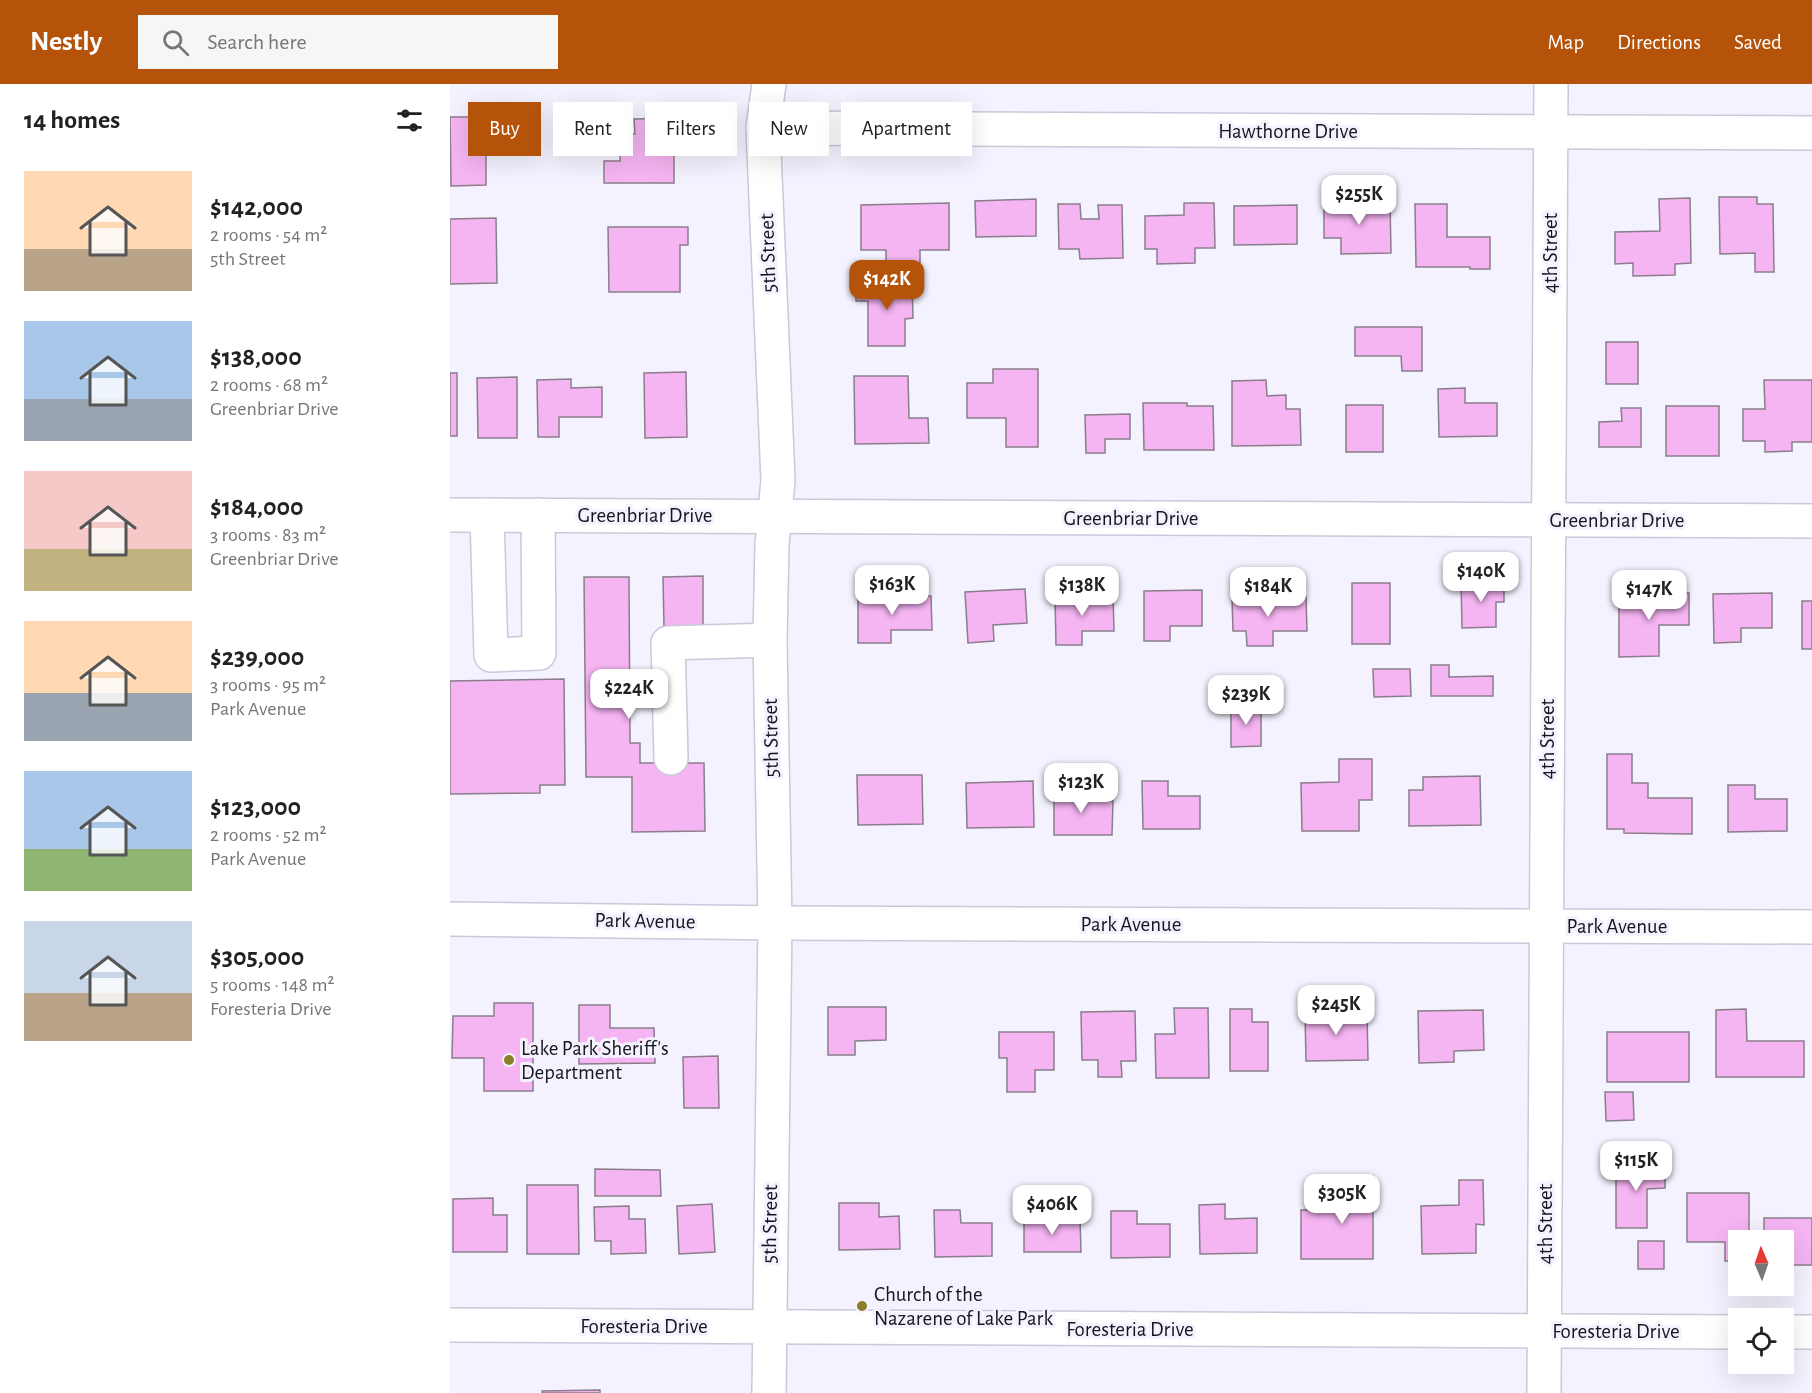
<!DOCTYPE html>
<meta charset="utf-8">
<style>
:root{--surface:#fff;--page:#f6f6f6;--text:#222;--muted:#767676;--accent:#b45309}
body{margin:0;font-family:"Alegreya Sans",sans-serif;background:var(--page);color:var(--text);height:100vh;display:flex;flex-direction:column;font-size:22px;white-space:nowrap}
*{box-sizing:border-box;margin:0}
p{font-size:20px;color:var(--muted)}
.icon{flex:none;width:33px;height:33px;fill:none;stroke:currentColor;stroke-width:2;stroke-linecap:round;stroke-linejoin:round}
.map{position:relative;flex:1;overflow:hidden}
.side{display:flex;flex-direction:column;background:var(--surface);width:450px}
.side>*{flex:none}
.banner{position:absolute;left:18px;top:18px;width:570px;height:54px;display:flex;gap:12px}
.needle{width:39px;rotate:358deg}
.controls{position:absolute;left:1278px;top:1146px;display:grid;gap:12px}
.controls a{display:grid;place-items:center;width:66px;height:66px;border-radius:0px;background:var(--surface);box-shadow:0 6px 24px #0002;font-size:30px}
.price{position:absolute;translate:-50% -51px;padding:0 14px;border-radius:12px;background:#fff;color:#222;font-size:20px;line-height:39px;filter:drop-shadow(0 2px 3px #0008)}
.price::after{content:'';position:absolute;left:50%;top:36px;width:18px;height:14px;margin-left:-9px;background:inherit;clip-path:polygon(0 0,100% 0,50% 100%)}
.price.selected{background:var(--accent);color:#fff}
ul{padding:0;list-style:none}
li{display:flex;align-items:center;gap:18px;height:150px;padding:0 24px}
li span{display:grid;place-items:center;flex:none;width:168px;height:120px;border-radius:0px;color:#555}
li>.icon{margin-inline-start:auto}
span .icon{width:72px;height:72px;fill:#fffc;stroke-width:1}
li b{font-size:26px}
h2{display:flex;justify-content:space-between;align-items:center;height:72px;padding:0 24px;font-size:26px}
.tag{padding:0 21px;border-radius:0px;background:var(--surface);box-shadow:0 6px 24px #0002;font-size:21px;line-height:54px}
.tag.selected{background:var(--accent);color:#fff}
header{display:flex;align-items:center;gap:36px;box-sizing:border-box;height:84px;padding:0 30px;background:var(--accent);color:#fff}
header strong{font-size:28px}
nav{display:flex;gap:33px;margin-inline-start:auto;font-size:21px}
.search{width:420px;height:54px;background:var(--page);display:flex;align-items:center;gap:15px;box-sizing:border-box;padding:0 21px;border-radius:0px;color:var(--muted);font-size:22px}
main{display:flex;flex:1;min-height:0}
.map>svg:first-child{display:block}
.building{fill:#f5b4f2;stroke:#8b7d8a;stroke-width:1.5}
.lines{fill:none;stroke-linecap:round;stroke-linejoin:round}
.minor-casing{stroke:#cbc8da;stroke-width:36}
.minor{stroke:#fff;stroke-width:33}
.poi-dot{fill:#898027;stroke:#f4f2fe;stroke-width:2}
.labels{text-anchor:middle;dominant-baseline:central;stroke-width:6;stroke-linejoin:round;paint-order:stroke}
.street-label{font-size:21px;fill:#17161c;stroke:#f4f2fe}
.poi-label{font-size:21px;fill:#17161c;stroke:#f4f2fe;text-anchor:start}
</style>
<header>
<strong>Nestly</strong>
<div class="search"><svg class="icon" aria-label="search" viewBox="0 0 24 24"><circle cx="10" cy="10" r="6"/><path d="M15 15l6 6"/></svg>Search here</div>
<nav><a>Map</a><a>Directions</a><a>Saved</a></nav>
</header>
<main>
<section class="side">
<h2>14 homes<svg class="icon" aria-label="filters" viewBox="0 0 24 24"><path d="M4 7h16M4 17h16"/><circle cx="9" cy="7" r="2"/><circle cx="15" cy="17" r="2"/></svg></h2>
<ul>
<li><span style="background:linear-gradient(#ffd9b3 65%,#b9a48a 0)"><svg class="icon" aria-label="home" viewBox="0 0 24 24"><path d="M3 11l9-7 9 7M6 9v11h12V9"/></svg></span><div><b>$142,000</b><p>2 rooms · 54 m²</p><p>5th Street</p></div></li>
<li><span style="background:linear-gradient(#a9c7e8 65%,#9aa5b1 0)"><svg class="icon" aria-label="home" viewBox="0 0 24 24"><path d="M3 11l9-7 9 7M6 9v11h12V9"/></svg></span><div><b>$138,000</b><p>2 rooms · 68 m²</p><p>Greenbriar Drive</p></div></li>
<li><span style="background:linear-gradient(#f6c9c9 65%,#c2b280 0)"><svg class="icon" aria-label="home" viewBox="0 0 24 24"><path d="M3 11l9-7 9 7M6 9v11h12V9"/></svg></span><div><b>$184,000</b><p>3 rooms · 83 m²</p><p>Greenbriar Drive</p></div></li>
<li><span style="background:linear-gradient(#ffd9b3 60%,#9aa5b1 0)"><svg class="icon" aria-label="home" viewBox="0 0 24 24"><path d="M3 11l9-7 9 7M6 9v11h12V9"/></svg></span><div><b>$239,000</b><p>3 rooms · 95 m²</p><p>Park Avenue</p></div></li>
<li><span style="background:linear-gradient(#a9c7e8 65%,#8fb573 0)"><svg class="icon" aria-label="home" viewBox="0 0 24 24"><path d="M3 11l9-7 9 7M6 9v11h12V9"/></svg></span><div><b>$123,000</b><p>2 rooms · 52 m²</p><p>Park Avenue</p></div></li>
<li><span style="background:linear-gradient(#c9d6e8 60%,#b9a48a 0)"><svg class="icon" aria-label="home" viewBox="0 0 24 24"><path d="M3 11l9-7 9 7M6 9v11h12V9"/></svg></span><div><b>$305,000</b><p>5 rooms · 148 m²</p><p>Foresteria Drive</p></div></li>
</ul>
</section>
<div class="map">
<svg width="1362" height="1309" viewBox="0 0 1362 1309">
<rect width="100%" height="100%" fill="#f4f2fe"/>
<g class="building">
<polygon points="0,33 36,33 36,101 1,102"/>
<polygon points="239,34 238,55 224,55 224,99 154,99 154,77 170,77 170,50 185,50 184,35"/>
<polygon points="1269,113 1307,113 1307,120 1323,120 1324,188 1305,188 1305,169 1270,170"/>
<polygon points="1240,114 1241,179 1225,180 1225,191 1183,192 1183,179 1165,180 1165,148 1210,147 1209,115"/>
<polygon points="586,115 586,152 526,153 525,117"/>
<polygon points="940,117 941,169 891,170 891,154 874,154 874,118"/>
<polygon points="499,119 499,166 470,166 470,179 436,179 436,166 411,166 411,121"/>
<polygon points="734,119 764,119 765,164 745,164 745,179 707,180 707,165 695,165 695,132 734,131"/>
<polygon points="608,120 630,120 631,135 649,135 648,121 672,121 673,174 630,175 629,165 609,165"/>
<polygon points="965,120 997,120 997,153 1040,153 1040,185 1020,185 1020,183 966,183"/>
<polygon points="847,121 847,160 784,161 784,122"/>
<polygon points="46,134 47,199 0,200 0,135"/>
<polygon points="158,143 238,143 238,161 230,161 230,208 159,208"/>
<polygon points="406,198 462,198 463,234 455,235 455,262 418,262 418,217 406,217"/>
<polygon points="905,243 972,243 972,287 952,287 951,272 905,272"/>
<rect x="1156" y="258" width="32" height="42"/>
<polygon points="543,285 588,285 588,363 556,363 556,334 517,334 517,299 543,299"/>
<polygon points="236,288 237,353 195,354 194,289"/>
<rect x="0" y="289" width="7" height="63"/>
<polygon points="404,292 458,292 459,334 478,334 479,359 405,360"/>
<polygon points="67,293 67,354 28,354 27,294"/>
<polygon points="121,295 121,304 152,303 152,333 109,333 109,353 88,353 87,296"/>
<polygon points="816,296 817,312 836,311 836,325 850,325 851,361 782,362 782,297"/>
<polygon points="1314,296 1362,296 1362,358 1342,358 1342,367 1315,368 1315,357 1293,357 1293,325 1315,325"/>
<polygon points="1015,304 1015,319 1047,319 1047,352 989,353 988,305"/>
<polygon points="693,319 737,319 737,322 763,322 764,366 694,366"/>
<rect x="896" y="321" width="37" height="47"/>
<rect x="1216" y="322" width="53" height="50"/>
<polygon points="1171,324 1191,324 1191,363 1149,363 1149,338 1172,337"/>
<polygon points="680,330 680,355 655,355 655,369 636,369 635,331"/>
<polygon points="253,492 253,543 214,543 213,493"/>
<polygon points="134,493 179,493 180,659 190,659 190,679 254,679 255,747 182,748 182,693 136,693"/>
<polygon points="1054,496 1054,518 1046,518 1046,543 1012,544 1011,497"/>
<rect x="902" y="499" width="38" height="61"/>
<polygon points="575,505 577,539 543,541 544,557 518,559 515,508"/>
<polygon points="752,506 752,542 720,542 720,557 694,557 694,507"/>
<polygon points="1239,509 1239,541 1209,541 1209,572 1169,573 1169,510"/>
<polygon points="1322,509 1322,544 1291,544 1291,558 1264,559 1263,510"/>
<polygon points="663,511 664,547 632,547 632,561 606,561 605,512"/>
<polygon points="408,512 481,512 482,546 441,546 441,559 408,559"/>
<polygon points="856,513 857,547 823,547 823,562 797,562 796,547 783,547 782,514"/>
<rect x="1352" y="517" width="10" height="48"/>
<polygon points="981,581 999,581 999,593 1043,592 1043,612 981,612"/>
<polygon points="923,585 960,585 961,612 924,613"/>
<polygon points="114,595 115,701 90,701 90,709 0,710 0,597"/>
<polygon points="811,621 811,662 781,663 781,622"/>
<polygon points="1157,670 1182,670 1182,699 1198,699 1198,714 1242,714 1242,750 1174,749 1174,745 1157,745"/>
<polygon points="889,675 922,675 922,716 909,716 909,747 852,747 851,699 889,698"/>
<polygon points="407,691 472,691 473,740 408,741"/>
<polygon points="1030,692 1031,741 959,742 959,706 973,706 973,693"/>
<polygon points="583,697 584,743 517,744 516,699"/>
<polygon points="692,697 718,697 718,712 750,712 750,745 693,745"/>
<polygon points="1278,701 1305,701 1305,715 1337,715 1337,747 1278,748"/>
<polygon points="604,703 631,703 631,717 663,717 662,751 604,751"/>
<polygon points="44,919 83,919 83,1007 34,1007 34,974 2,974 3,932 44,932"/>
<polygon points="129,921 160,921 160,944 204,944 205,979 129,980"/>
<polygon points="378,923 436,923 436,956 405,957 405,971 378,971"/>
<polygon points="724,924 758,924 759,994 706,994 705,950 725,950"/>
<polygon points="780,925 802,925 802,938 818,938 818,987 780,987"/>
<polygon points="1296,925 1297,957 1354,957 1354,993 1266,993 1266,926"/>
<polygon points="1033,926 1034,966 1004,967 1004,978 969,979 968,927"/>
<polygon points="685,927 686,977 671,977 672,993 648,993 648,976 632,976 631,928"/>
<polygon points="917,927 918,976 856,977 855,928"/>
<polygon points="549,948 604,948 604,986 585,986 585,1008 557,1008 557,974 549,974"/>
<rect x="1157" y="948" width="82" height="50"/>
<polygon points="268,972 269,1024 234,1024 233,973"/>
<polygon points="1155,1008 1183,1008 1184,1036 1156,1037"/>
<polygon points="1166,1080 1215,1080 1215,1104 1197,1105 1197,1144 1166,1144"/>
<polygon points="145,1085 210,1086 211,1112 145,1112"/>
<polygon points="893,1092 923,1092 923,1175 851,1175 851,1126 893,1126"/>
<polygon points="1009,1096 1033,1096 1034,1141 1026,1140 1026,1169 972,1170 971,1122 1009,1121"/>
<polygon points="77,1101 128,1101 129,1170 77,1170"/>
<polygon points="1237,1109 1299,1109 1299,1156 1288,1156 1288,1177 1275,1177 1275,1158 1237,1158"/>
<polygon points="43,1114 43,1131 57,1131 57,1168 3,1168 3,1115"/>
<polygon points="389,1119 429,1119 429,1133 449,1132 450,1165 389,1166"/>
<polygon points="262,1120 265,1168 229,1170 227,1122"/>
<polygon points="775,1120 775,1135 807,1134 807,1169 750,1170 749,1121"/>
<polygon points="179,1122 179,1135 195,1135 196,1169 161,1170 161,1157 145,1157 144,1123"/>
<polygon points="484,1126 510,1126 511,1139 542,1139 542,1172 485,1173"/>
<polygon points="661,1127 687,1127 687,1140 720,1140 720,1173 661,1174"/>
<polygon points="1314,1134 1362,1134 1362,1181 1334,1181 1334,1156 1314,1156"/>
<polygon points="630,1136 631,1168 574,1168 574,1137"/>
<rect x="1188" y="1157" width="26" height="28"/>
<polygon points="150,1306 150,1309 92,1309 92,1307"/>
</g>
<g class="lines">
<defs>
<g id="minor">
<polyline points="319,0 313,44 328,396 322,461 320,556 325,839 319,1309"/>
<polyline points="313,44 1362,49"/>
<polyline points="0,431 1362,437"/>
<polyline points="37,431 41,571 89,569 88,431"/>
<polyline points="221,674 218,559 320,556"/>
<polyline points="0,835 325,839 1362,843"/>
<polyline points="0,1241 1288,1248"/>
<polyline points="1334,1248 1362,1248"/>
<polyline points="1094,1309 1101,0"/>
</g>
</defs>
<use href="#minor" class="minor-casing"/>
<use href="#minor" class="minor"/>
</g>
<g class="poi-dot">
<circle cx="59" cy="976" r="6"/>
<circle cx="412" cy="1222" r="6"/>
</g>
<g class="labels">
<g class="street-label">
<text x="838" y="47">Hawthorne Drive</text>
<text transform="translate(318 169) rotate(-92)">5th Street</text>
<text transform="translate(1100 169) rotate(-90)">4th Street</text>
<text x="195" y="431">Greenbriar Drive</text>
<text x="681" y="434">Greenbriar Drive</text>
<text x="1167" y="436">Greenbriar Drive</text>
<text transform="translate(321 654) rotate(-91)">5th Street</text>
<text transform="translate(1097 655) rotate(-90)">4th Street</text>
<text transform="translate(195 837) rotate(1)">Park Avenue</text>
<text x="681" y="840">Park Avenue</text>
<text x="1167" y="842">Park Avenue</text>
<text transform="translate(320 1140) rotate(-89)">5th Street</text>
<text transform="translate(1095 1140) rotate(-90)">4th Street</text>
<text x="194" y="1242">Foresteria Drive</text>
<text x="680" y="1245">Foresteria Drive</text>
<text x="1166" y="1247">Foresteria Drive</text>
</g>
<g class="poi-label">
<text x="71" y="964">Lake Park Sheriff's<tspan x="71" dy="24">Department</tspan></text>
<text x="424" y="1210">Church of the<tspan x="424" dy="24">Nazarene of Lake Park</tspan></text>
</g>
</g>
</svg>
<div class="controls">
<a><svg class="needle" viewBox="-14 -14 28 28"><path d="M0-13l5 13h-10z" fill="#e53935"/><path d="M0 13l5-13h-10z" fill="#767676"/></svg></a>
<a><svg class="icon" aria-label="locate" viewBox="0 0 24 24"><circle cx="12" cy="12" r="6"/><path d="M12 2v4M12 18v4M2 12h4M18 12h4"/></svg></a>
</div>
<b class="price" style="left:909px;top:142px">$255K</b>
<b class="price selected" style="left:437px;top:227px">$142K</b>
<b class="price" style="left:1031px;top:519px">$140K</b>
<b class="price" style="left:442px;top:532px">$163K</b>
<b class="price" style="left:632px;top:533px">$138K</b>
<b class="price" style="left:818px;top:534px">$184K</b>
<b class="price" style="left:1199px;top:537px">$147K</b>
<b class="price" style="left:179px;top:636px">$224K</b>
<b class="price" style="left:796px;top:642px">$239K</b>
<b class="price" style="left:631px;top:730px">$123K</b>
<b class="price" style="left:886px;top:952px">$245K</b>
<b class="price" style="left:1186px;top:1108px">$115K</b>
<b class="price" style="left:892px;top:1141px">$305K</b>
<b class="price" style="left:602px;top:1152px">$406K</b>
<div class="banner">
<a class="tag selected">Buy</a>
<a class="tag">Rent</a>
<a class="tag">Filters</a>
<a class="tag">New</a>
<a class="tag">Apartment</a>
</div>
</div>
</main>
